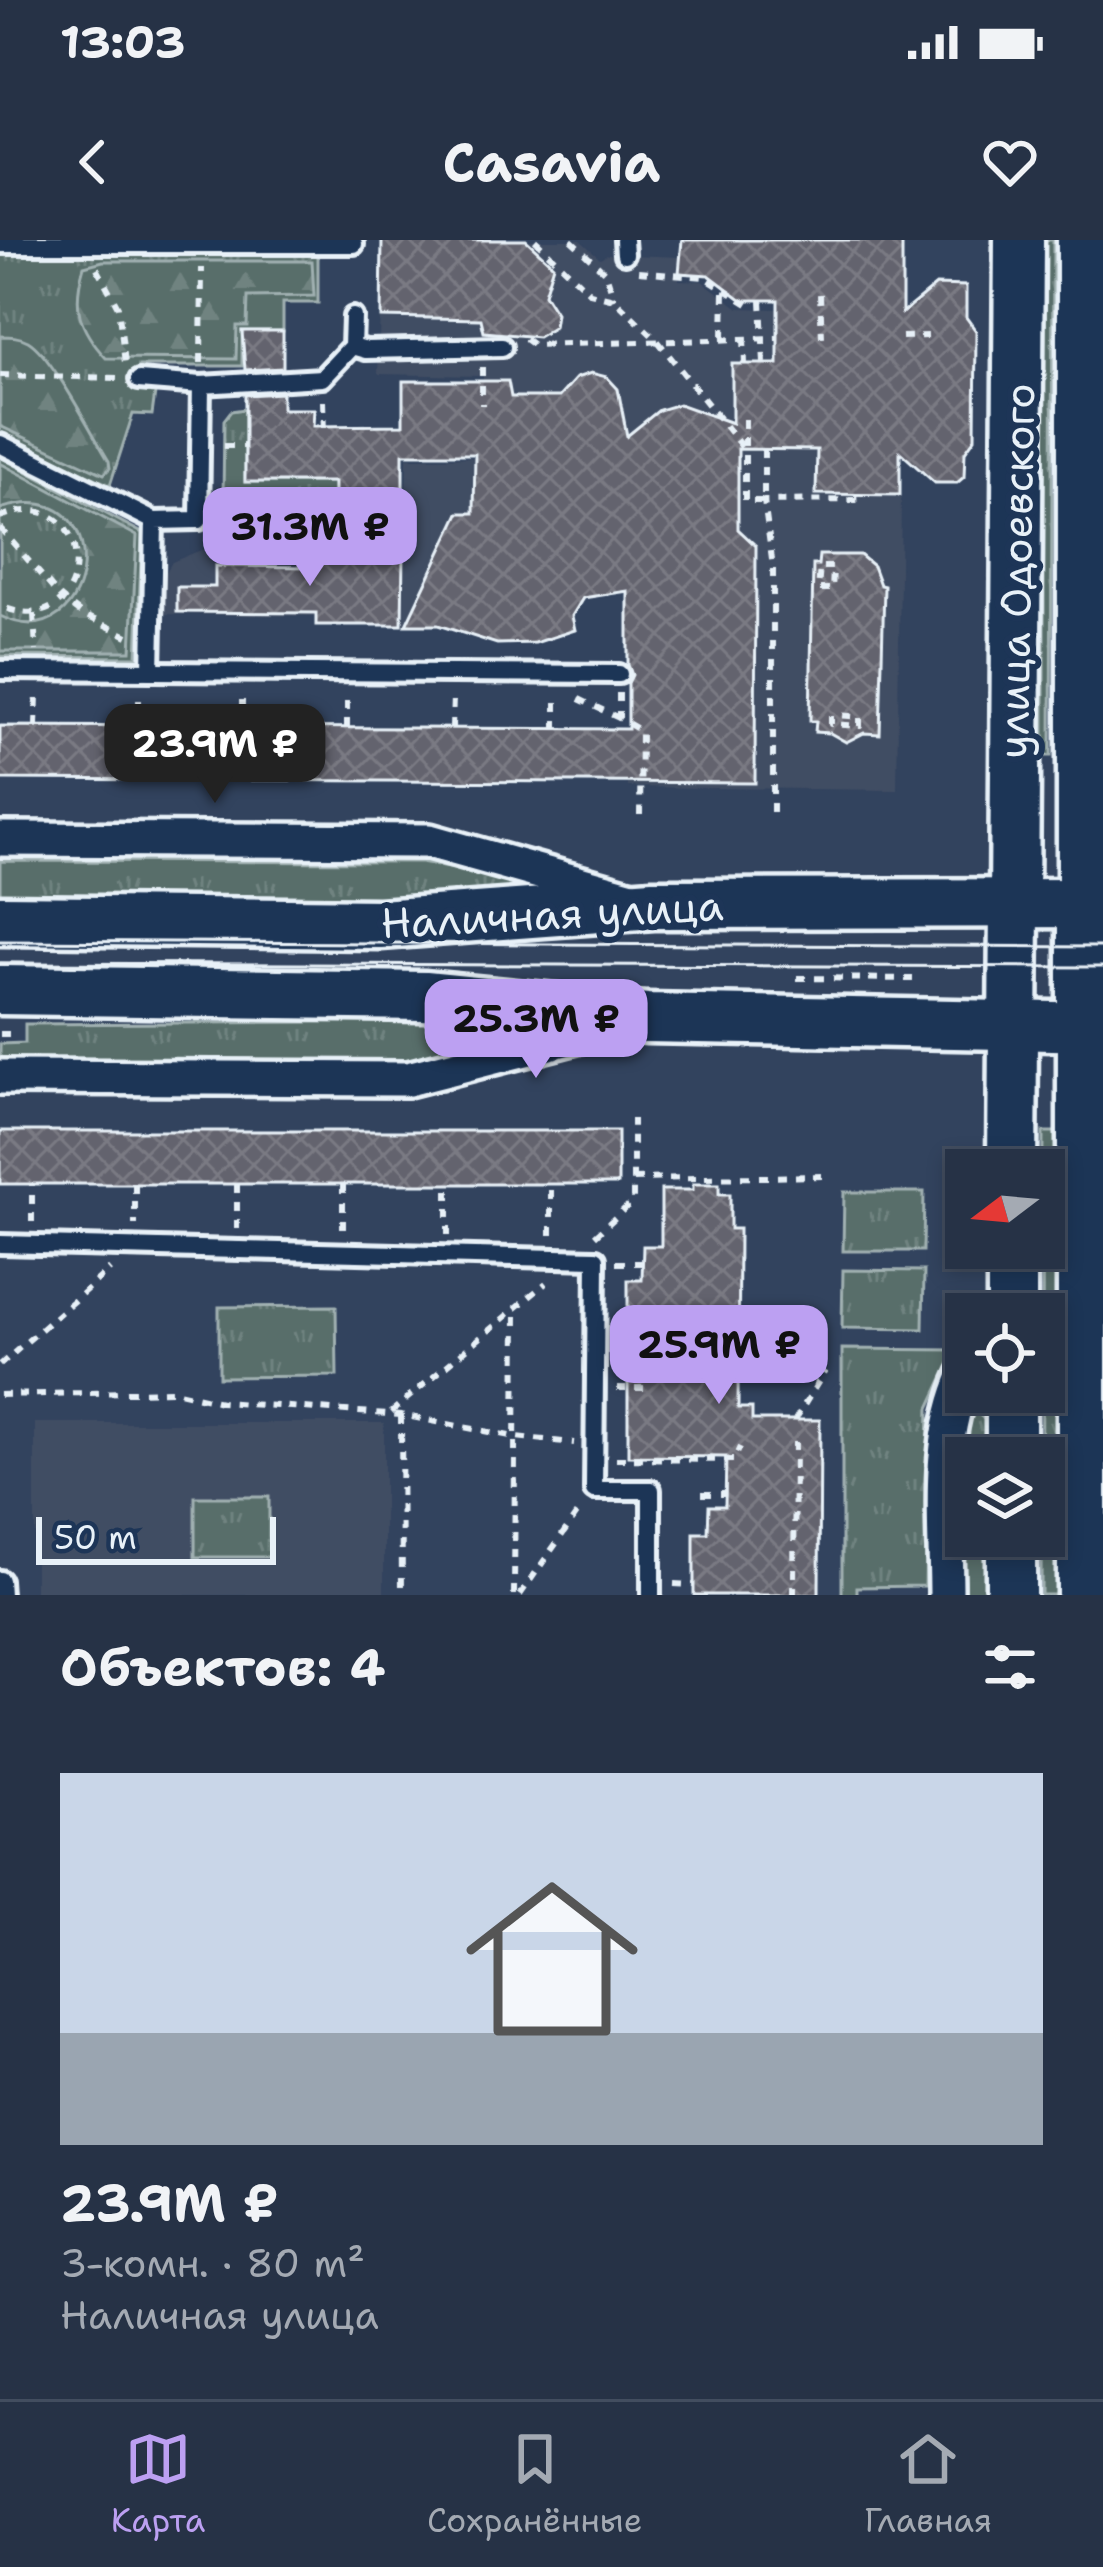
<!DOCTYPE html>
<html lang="ru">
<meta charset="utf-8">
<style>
:root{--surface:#263246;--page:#2e3a4d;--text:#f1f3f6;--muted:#a4aab3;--line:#424d5f;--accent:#bca0f2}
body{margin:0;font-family:"Shantell Sans",sans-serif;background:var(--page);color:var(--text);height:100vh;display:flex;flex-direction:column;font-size:45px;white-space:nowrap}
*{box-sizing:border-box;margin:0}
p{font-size:39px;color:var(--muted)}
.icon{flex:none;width:66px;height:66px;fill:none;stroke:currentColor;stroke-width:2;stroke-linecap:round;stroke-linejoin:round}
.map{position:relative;height:1355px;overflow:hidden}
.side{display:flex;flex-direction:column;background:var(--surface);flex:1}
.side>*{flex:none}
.needle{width:78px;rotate:254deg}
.controls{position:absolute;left:945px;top:909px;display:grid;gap:24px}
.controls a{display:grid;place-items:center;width:120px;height:120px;border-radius:0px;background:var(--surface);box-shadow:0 6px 18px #0003,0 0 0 3px var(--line);font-size:60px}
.scale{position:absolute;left:36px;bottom:30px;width:240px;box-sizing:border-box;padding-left:12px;border:6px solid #e8f1f8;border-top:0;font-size:33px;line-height:42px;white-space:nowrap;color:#e8f1f8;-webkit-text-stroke:9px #1d3557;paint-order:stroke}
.price{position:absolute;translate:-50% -102px;padding:0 27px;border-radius:24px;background:var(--accent);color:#111;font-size:39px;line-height:78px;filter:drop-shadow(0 3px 6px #0008)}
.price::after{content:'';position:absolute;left:50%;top:72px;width:36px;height:27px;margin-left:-18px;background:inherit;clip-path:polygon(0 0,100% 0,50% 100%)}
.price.on{background:#222;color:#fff}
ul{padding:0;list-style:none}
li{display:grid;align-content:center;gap:24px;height:636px;padding:0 60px}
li+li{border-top:3px solid var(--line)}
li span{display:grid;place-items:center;height:372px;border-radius:0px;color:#555}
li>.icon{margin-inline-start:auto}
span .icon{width:216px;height:216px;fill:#fffc;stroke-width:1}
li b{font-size:51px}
h2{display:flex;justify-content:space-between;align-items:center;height:144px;padding:0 60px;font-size:51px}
.status{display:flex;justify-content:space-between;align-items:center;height:84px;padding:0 60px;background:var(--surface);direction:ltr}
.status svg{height:33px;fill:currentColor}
header{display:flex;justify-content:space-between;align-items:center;height:156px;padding:0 60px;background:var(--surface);font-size:54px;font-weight:700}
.menu{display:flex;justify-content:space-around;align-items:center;height:168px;border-top:3px solid var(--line);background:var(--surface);font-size:33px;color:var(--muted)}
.menu a{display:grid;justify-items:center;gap:6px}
.menu .on{color:var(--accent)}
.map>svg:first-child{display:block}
.built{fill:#414d63}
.grass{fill:url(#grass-tufts);stroke:#a0b0b1;stroke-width:3}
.forest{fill:url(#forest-firs);stroke:#a0b0b1;stroke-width:3}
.building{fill:url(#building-cross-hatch);stroke:#e8f1f8;stroke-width:3}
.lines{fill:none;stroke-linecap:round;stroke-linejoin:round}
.lane-casing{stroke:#e8f1f8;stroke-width:26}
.street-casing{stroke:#e8f1f8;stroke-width:42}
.secondary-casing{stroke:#e8f1f8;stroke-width:57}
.path{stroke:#e8f1f8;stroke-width:6;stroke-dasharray:9 9;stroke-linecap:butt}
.lane{stroke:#1d3557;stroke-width:16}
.street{stroke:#1d3557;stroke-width:33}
.secondary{stroke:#1d3557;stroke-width:48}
.tram{stroke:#e8f1f8;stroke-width:3}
.labels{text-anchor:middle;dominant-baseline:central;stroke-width:12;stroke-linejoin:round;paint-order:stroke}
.street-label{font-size:42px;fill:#e8f1f8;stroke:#1d3557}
</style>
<div class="status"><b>13:03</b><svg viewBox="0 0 49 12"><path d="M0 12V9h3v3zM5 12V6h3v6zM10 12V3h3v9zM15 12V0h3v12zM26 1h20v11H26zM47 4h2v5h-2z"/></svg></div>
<header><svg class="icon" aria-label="back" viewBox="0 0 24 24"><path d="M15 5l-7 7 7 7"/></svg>Casavia<svg class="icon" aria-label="heart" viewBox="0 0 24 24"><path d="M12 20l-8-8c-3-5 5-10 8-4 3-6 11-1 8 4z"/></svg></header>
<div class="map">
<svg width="1103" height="1355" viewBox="0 0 1103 1355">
<defs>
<pattern id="grass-tufts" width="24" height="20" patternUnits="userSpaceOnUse" patternTransform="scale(3)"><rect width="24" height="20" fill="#586e6a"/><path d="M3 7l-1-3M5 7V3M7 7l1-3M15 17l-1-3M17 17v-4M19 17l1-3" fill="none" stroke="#708380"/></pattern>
<pattern id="forest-firs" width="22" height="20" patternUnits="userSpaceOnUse" patternTransform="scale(3)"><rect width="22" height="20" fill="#586e6a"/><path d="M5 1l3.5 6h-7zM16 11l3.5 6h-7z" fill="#708380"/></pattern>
<pattern id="building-cross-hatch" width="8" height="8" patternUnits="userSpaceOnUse" patternTransform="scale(3)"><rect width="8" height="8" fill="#64636e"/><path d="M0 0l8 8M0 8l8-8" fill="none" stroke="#7a7a83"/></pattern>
</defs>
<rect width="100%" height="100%" fill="#32435e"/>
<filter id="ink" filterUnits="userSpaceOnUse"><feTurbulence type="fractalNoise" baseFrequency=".00833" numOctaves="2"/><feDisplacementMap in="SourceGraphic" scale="24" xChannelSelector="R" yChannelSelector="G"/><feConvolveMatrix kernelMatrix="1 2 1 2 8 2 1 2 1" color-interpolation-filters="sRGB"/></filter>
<g filter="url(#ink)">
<g class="built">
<polygon points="382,0 580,0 600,18 607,14 680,17 679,40 702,41 739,68 778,69 778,124 732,124 732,178 817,210 817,254 901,256 897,550 628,547 628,237 602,355 583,358 572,376 575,390 535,403 497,404 438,385 316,385 315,376 161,374 163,337 172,322 201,310 316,311 316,264 406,263 407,218 483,217 483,136 378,134"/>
<rect x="35" y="1183" width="349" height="172"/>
</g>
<g class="grass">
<polygon points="1044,0 1053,0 1051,516 1044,516"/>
<polygon points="0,15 318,15 318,63 283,63 283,91 242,91 242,126 139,126 139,151 155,153 152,175 133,174 110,245 0,193"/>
<polygon points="245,169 245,242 334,242 334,260 364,260 364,277 229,273 223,261 224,180 231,171"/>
<polygon points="0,217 142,293 137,417 0,416"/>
<polygon points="0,621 421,622 506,637 528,651 405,668 0,664"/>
<polygon points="481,781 489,788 490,799 481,806 422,824 0,822 0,804 25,803 25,784"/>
<polygon points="1043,892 1060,892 1058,1355 1041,1355"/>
<polygon points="844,952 924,952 923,1011 843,1011"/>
<polygon points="843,1030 924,1031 923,1089 842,1088"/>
<polygon points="336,1066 337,1136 219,1137 219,1067"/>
<polygon points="842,1109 956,1110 929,1168 925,1346 857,1347 857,1355 842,1355"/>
<polygon points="976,1172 987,1182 987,1218 966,1218 966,1296 987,1296 987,1355 963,1355 964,1182"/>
<rect x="195" y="1257" width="74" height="60"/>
</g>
<g class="forest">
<path d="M103,21H312L314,56L248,57L247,86H237L236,119L106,118C78,88 72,66 84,26Z"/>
<path d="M0,96C10,96 19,96 28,101C52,115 92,194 109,221L110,228L104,234L0,186Z"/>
<path d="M0,223L137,296L131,411H0V376C101,424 121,229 0,269Z"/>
</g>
<g class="building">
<polygon points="382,0 526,0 553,25 544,54 556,73 554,87 538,97 484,92 481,79 381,77"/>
<polygon points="682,0 902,0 902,73 936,45 966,46 966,77 976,91 975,198 965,212 964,237 957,243 935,243 900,212 900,255 816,254 817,210 738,209 738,289 756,306 755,543 0,539 0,486 628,489 628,443 632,435 628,425 628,351 583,358 572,376 575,390 535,403 497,404 438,385 406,385 459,273 474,273 475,214 403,214 403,260 334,260 334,242 245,242 245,155 282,153 282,169 314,169 313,186 403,185 403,141 508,141 511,157 559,157 576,138 591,133 607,137 618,149 627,196 659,170 679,164 732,183 732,124 778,124 778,60 742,60 709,35 679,33"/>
<polygon points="242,91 283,91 283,128 245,130"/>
<polygon points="316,311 403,311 402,385 316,385 316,373 177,372 177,347 215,347 215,326 316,327"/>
<polygon points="819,315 860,315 873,326 880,345 884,346 880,494 864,493 846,502 830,493 815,492 816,481 810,481 813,325 818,325"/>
<rect x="0" y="891" width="618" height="53"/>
<polygon points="693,944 719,944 719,954 730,954 730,989 739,989 738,1168 752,1168 752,1180 820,1180 819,1355 694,1355 694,1293 708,1293 709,1266 725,1266 726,1217 628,1216 628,1040 642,1040 643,1006 661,1006 661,950 693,950"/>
</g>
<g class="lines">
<defs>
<g id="lane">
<polyline points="624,0 625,14"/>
<polyline points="0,4 354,4"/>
<polyline points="352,106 366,110 502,107"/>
<polyline points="139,140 201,145 322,138 352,106 353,77"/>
<polyline points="0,204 154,281"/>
<polyline points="0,430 619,434"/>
<polyline points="151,431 154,281 199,280 201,145"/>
<polyline points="0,1004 596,1019 594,1250 651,1250 651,1355"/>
<polyline points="0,1340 1,1355"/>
</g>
<g id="street">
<polyline points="0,599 429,601 628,657"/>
<polyline points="0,837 408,839 616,786"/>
<path d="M946,1355C946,1281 935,1203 966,1135"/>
</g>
<g id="secondary">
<polyline points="1082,0 1082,1355"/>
<polyline points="0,680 380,684 653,664 1103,663"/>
<polyline points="0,750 425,756 646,778 1103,787"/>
<polyline points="1012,930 1019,0"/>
<polyline points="1012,1074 1012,1008"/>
<polyline points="1011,1218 1011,1152"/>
<polyline points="1011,1355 1011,1296"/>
</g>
</defs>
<use href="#lane" class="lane-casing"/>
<use href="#street" class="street-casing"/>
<use href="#secondary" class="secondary-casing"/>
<g class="path">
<polyline points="535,0 590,53 614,59 657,100 745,211"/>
<polyline points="571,0 606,33 614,59"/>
<polyline points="97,28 118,67 125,123"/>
<polyline points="639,31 705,37 748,64 748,60"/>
<polyline points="820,54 822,97"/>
<polyline points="761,60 764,124"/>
<polyline points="723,97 724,51"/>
<polyline points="902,97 928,96"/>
<polyline points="744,98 745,124"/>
<polyline points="525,99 533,105 778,98"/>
<polyline points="201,123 202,28"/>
<polyline points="482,127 482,165"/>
<polyline points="0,135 117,138"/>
<polyline points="323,161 324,193"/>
<polyline points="745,179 745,261 764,261 764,209"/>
<polyline points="224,206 245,206"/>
<polyline points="369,260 369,284"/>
<path d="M0,277C102,237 100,408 0,366"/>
<polyline points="0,288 62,359 80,373 128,396"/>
<polyline points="829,349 818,349 820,327 833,327 832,352"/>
<polyline points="34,374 36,411"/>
<polyline points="619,453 619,478 641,491 640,575"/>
<polyline points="579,459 619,478"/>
<polyline points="831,476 831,484 860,486 860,477 836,475"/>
<polyline points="36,486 37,454"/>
<polyline points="139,487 139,455"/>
<polyline points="242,487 242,455"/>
<polyline points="347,488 347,456"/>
<polyline points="452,488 453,456"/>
<polyline points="556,489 556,457"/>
<polyline points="773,572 773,327 764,261 860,260 860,254"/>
<polyline points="797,738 913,739"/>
<polyline points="0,794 18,794"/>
<polyline points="633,939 826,936"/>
<polyline points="135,944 135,985"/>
<polyline points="343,944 343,989"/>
<polyline points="32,982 32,944"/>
<polyline points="237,989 237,944"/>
<polyline points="448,995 448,944"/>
<polyline points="551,995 551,944"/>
<polyline points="595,996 633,961 633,879"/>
<polyline points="616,1023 642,1023"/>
<polyline points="0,1125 110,1029"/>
<polyline points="617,1148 644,1148"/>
<polyline points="0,1155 174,1151 221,1162 401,1175 515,1197 574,1203"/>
<polyline points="391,1172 546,1043"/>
<polyline points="401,1175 402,1355"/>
<polyline points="795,1180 825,1131"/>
<polyline points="616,1219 734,1220 740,1207"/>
<polyline points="702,1254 726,1254"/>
<polyline points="674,1344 694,1345"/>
<polyline points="514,1355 516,1071"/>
<polyline points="520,1355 581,1268"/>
<polyline points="794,1355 795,1195"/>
</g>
<use href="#lane" class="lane"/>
<use href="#street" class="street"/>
<use href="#secondary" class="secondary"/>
<g class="tram">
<polyline points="0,701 1103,707"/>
<polyline points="0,723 1103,727"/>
</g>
</g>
</g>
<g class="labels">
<g class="street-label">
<text transform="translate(1016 331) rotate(-89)">улица Одоевского</text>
<text transform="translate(552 674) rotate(-3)">Наличная улица</text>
</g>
</g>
</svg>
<div class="controls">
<a><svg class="needle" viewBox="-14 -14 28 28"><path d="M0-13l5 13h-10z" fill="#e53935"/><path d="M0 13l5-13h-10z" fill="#a4aab3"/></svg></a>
<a><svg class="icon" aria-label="locate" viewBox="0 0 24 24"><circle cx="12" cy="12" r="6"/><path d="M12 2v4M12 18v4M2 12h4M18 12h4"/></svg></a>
<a><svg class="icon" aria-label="layers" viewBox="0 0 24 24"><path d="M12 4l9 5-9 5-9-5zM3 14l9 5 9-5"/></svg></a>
</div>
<div class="scale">50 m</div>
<b class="price" style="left:310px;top:349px">31.3M ₽</b>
<b class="price on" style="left:215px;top:566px">23.9M ₽</b>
<b class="price" style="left:536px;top:841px">25.3M ₽</b>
<b class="price" style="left:719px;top:1167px">25.9M ₽</b>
</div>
<section class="side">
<h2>Объектов: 4<svg class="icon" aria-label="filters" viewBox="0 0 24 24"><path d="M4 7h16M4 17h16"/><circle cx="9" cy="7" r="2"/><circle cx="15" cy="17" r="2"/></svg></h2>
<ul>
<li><span style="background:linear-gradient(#c9d6e8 70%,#9aa5b1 0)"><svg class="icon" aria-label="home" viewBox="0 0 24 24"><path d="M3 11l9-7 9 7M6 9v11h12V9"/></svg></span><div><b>23.9M ₽</b><p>3-комн. · 80 m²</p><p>Наличная улица</p></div></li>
</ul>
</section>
<nav class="menu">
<a class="on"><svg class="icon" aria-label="map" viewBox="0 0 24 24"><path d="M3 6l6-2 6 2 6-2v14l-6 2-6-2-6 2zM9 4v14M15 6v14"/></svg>Карта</a>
<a><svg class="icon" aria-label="saved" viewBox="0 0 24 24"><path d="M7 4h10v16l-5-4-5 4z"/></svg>Сохранённые</a>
<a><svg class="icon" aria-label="home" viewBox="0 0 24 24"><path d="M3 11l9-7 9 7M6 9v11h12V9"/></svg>Главная</a>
</nav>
